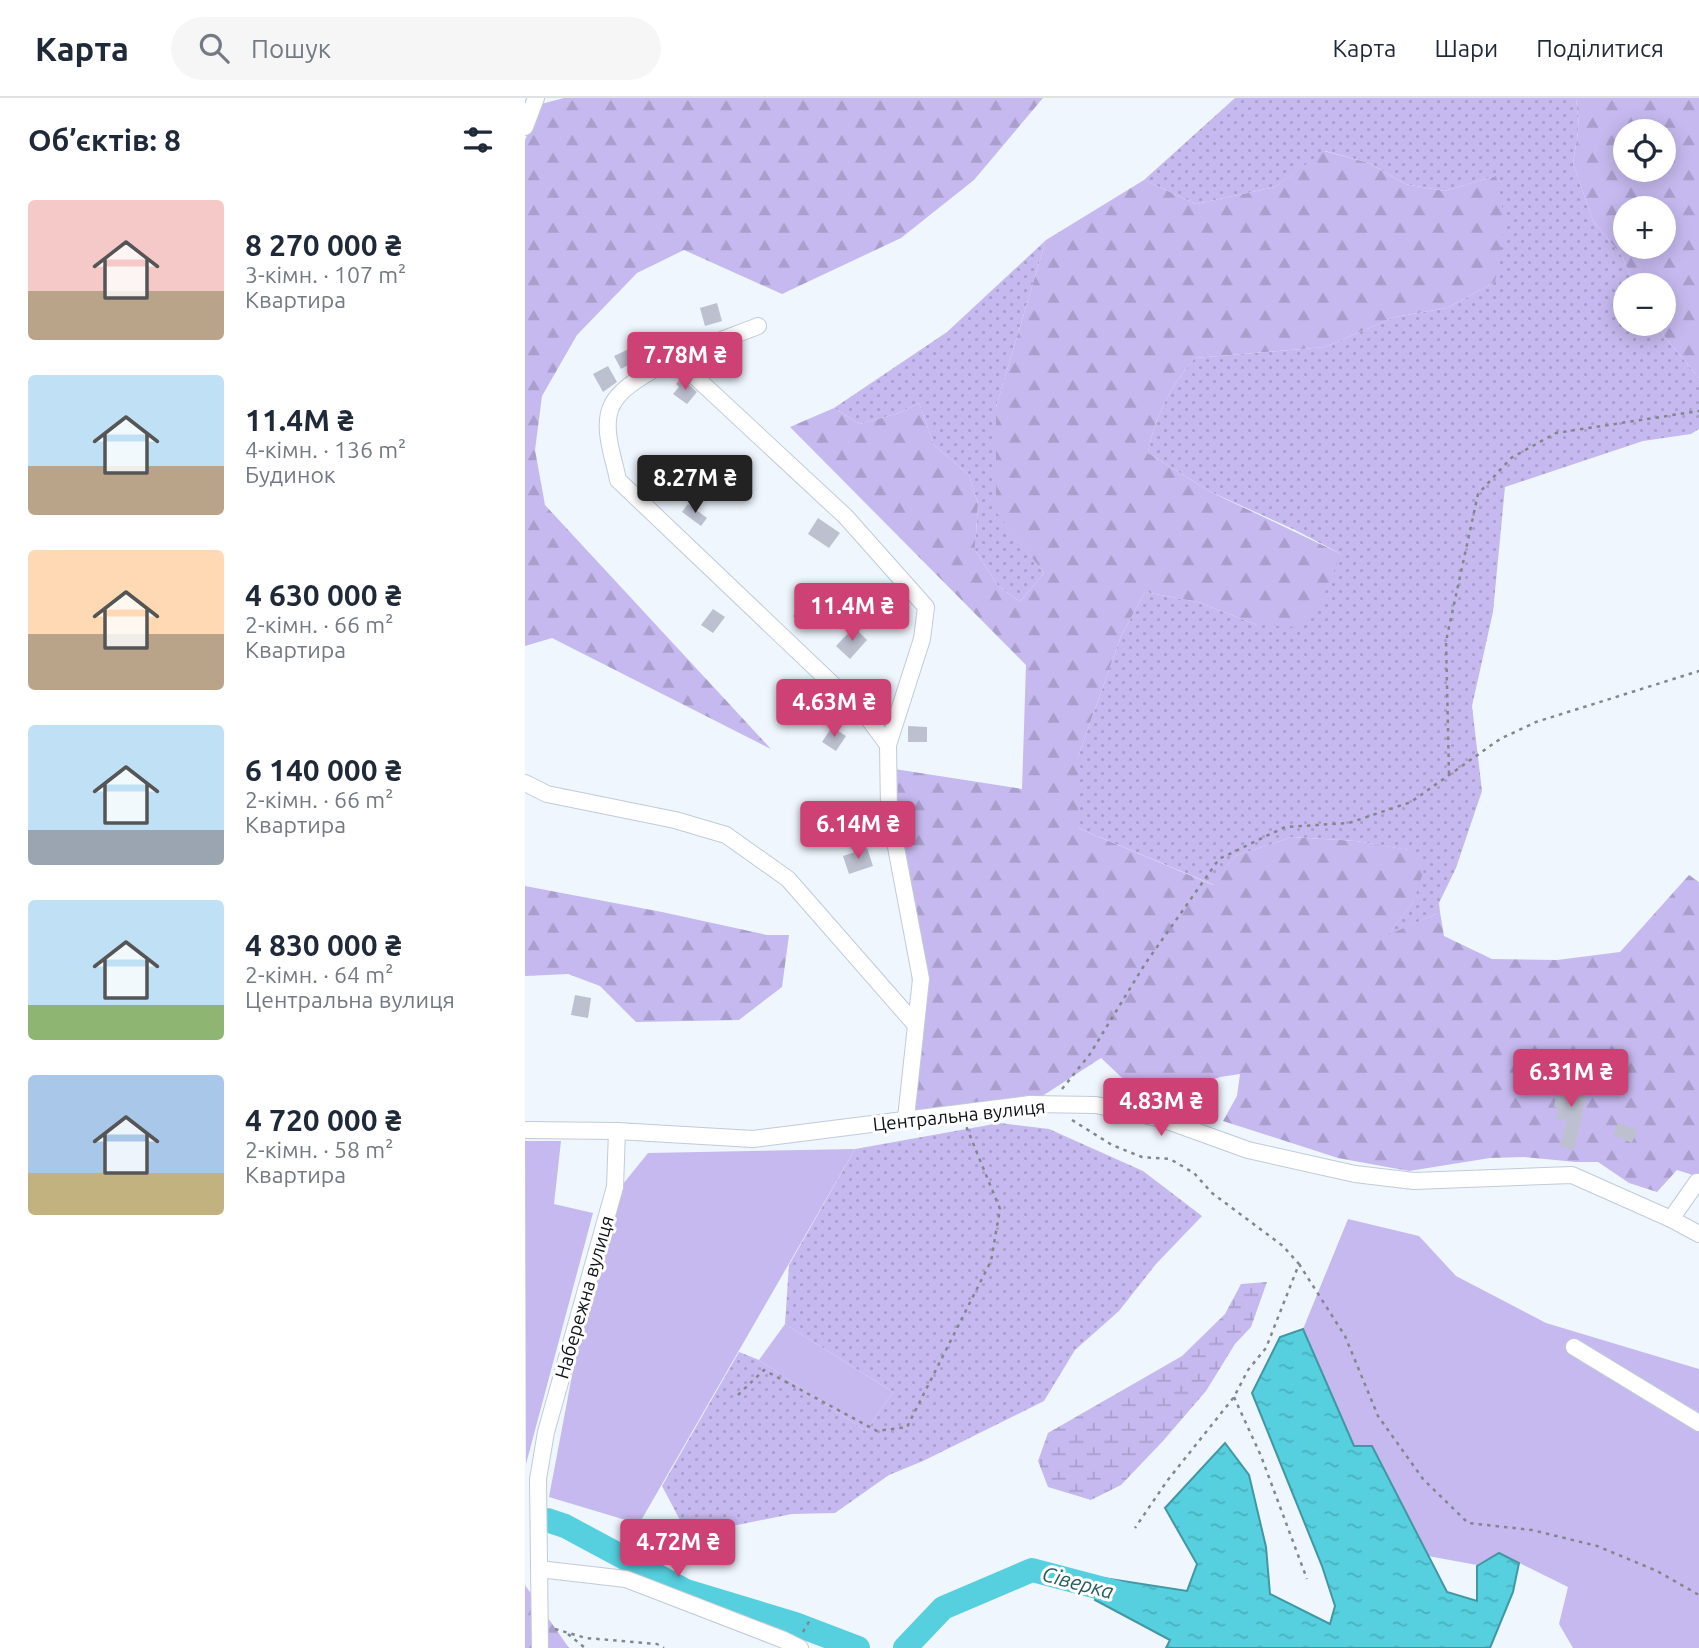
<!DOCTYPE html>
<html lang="uk">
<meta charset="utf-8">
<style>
:root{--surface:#fff;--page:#f6f6f7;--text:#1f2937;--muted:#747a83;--line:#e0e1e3;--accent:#cd4175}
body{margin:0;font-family:Ubuntu,sans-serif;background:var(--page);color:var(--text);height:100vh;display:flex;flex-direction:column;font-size:26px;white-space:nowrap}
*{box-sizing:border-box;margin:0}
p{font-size:23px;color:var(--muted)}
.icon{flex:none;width:38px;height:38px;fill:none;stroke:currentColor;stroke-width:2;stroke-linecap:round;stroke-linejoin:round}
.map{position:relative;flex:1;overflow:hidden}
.details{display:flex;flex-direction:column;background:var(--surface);width:525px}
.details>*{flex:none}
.tools{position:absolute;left:1088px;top:21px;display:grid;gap:14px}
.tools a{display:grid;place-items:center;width:63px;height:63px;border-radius:50%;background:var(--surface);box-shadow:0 4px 18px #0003;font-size:35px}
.price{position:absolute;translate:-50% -60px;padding:0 16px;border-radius:7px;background:var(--accent);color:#fff;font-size:23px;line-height:46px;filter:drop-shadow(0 2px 4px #0008)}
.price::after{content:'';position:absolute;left:50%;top:42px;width:21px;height:16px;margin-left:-10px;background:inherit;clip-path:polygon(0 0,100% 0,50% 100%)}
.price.current{background:#222;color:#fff}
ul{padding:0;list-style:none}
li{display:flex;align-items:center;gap:21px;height:175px;padding:0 28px}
li span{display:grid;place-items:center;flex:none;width:196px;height:140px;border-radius:7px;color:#555}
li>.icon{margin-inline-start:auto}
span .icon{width:84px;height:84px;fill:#fffc;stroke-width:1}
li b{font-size:30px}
h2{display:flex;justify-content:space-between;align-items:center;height:84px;padding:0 28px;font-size:30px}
header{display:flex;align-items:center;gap:42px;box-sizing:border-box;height:98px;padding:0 35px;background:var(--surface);border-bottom:2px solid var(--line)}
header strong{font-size:33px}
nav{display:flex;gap:38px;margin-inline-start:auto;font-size:24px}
.search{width:490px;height:63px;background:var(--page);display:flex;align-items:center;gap:18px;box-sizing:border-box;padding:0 24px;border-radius:38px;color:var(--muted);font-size:26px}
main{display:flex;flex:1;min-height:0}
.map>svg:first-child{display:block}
.grass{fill:url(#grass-dots)}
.forest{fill:url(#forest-firs);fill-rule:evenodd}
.wetland{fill:url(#wetland-marsh)}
.garden{fill:#c6b9ef}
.water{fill:url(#water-ripples);stroke:#4197a3;stroke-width:2}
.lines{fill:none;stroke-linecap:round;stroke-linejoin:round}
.river{stroke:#56cfde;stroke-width:24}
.building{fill:#bcc0cf}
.minor-casing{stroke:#c0cbd8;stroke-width:18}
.path{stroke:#82878e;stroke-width:2.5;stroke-dasharray:3.5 5;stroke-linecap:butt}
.minor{stroke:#fff;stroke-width:16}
.labels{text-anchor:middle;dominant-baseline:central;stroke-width:6;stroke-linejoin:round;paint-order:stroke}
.street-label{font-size:19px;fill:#101418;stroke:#fff}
.water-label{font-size:21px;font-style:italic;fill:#275a61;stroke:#fff}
</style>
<header>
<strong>Карта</strong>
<div class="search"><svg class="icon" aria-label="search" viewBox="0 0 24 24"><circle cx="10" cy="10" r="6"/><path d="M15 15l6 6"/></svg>Пошук</div>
<nav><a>Карта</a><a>Шари</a><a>Поділитися</a></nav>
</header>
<main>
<section class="details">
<h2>Об’єктів: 8<svg class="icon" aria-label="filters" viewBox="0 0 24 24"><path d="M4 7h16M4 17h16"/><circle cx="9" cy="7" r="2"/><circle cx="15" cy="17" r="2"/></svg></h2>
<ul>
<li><span style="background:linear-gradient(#f6c9c9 65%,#b9a48a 0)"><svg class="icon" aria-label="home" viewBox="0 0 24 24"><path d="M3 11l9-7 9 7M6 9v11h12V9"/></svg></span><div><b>8 270 000 ₴</b><p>3-кімн. · 107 m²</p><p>Квартира</p></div></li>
<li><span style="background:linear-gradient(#bfe0f5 65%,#b9a48a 0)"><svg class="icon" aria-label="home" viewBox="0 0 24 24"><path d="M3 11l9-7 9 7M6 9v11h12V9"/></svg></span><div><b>11.4M ₴</b><p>4-кімн. · 136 m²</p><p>Будинок</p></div></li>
<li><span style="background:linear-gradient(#ffd9b3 60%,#b9a48a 0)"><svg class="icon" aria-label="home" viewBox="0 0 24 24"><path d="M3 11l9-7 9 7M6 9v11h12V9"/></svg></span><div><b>4 630 000 ₴</b><p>2-кімн. · 66 m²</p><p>Квартира</p></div></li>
<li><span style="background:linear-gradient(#bfe0f5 75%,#9aa5b1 0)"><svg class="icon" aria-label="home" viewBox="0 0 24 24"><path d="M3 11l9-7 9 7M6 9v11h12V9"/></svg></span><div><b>6 140 000 ₴</b><p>2-кімн. · 66 m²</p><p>Квартира</p></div></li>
<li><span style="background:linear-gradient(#bfe0f5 75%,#8fb573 0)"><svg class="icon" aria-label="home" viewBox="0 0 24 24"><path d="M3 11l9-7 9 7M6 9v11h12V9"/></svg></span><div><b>4 830 000 ₴</b><p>2-кімн. · 64 m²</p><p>Центральна вулиця</p></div></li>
<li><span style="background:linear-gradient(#a9c7e8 70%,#c2b280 0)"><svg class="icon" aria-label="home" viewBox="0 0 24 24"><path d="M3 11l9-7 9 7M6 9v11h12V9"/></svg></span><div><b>4 720 000 ₴</b><p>2-кімн. · 58 m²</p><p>Квартира</p></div></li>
</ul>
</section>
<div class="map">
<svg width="1174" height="1550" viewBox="0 0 1174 1550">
<defs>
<pattern id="grass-dots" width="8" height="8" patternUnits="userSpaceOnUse" patternTransform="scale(1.75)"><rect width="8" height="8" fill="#c6b9ef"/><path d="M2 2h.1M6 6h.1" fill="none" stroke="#a99ecc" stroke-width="1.8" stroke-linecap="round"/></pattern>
<pattern id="forest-firs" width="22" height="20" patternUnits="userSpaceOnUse" patternTransform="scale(1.75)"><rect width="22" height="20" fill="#c6b9ef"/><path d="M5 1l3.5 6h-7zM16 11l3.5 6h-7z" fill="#a99ecc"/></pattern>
<pattern id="wetland-marsh" width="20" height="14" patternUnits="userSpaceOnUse" patternTransform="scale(1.75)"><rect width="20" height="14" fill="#c6b9ef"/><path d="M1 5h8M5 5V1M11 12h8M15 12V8" fill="none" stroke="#a99ecc"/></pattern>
<pattern id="water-ripples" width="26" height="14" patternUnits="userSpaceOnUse" patternTransform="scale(1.75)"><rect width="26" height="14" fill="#56cfde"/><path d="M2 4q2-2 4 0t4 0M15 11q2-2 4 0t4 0" fill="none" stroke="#4ab1be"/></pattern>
</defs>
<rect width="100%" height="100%" fill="#eff6fe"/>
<g class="grass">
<path d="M710,0H1051L1054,28L1048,65L1068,123L1097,158L1109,187H1101V226H1129L1174,280V331L1166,336L1118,343L980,389L968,514L947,608L957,693L931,770L914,805L915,814L862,838L889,803L883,752L831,743L767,739L710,758L689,787L553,730V659L596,538L620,494L673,504L732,527L816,456L770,432L684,393L623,355C630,317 645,289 670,260L800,249L870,219L922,210L970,184L971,78L919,93L880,86L844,65L800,53L750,89L671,106L619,82Z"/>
<polygon points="521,142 471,309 471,413 519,475 495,504 473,488 450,452 453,406 444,377 409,347 394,305 374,315 335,326 309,310 422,234"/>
<polygon points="475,1025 524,1031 618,1073 677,1118 631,1166 594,1213 550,1252 519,1303 398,1363 364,1377 310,1415 267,1416 187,1432 156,1424 137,1388 214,1254 234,1262 341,1333 368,1294 260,1226 264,1167 330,1051"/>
</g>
<g class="forest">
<polygon points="39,0 518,0 449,82 376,140 257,196 159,152 112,175 52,237 17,298 10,352 20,407 246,651 27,540 0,548 0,42 16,6"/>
<path d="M1051,0H1174V280L1129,226H1139V187H1109L1097,158L1068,123L1048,65L1054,28ZM1139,33V72H1101V33ZM1139,110V149H1101V110Z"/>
<path d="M799,53L844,65L880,86L919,93L971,78L980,123L970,184L922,210L870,219L800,249L670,260C645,289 630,317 623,355L684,393L816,456L794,509L773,529L732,527L673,504L620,494L596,538L553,659V730L688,787L710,758L767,739L831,743L884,752L900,768L889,803L863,837L915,814L919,838L967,861L1032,862L1095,854L1164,777L1174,784V1079L1152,1072L1132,1094L1104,1085L1073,1064H1051L999,1059L965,1060L884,1073L813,1060L698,1023L712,998L715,976L695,979L635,1000L608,990L576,960L505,1006L381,1020L389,925L378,707L364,712L363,670L497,691L501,567L265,329L309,310L335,326L374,315L394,305L409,347L444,377L453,406L450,452L473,488L495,504L519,475L471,414V309L521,142L619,82L671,106L750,89Z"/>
<polygon points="0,788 137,814 242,837 264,837 257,889 214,922 111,924 75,888 43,876 0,878"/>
<polygon points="0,1487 44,1550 0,1550"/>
</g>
<polygon class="wetland" points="742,1184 726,1229 710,1246 681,1293 638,1343 596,1387 566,1402 523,1389 513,1363 523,1335 657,1258 700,1216 716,1186"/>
<g class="garden">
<polygon points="0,1043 36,1043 29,1106 68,1115 1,1366"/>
<polygon points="330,1051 114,1426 24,1399 56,1230 98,1086 123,1055"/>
<polygon points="823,1121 894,1138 931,1178 1021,1225 1174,1271 1174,1550 1048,1550 1034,1526 1043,1489 974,1455 952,1467 903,1458 847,1349 829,1349 778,1231"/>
<polygon points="260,1226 368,1294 341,1333 234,1262"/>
</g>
<polygon class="water" points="778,1231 829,1348 847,1348 922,1494 952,1503 952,1468 974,1455 994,1465 988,1494 965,1550 641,1550 645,1542 570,1502 579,1480 662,1493 672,1466 640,1410 700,1345 724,1377 741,1449 745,1496 805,1526 810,1508 797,1468 727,1295 755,1239"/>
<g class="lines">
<g class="river">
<polyline points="22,1422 40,1428 161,1493 270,1526 333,1550"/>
<polyline points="380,1550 418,1510 507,1472 606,1498"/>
</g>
</g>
<g class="building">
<polygon points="192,205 197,223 180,228 175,210"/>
<polygon points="106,250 112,262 96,271 89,258"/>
<polygon points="83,268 92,284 78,294 68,276"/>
<polygon points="156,280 172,294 162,306 148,296 154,289 151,286"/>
<polygon points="163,406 182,420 176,428 157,414"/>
<polygon points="293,420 315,435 304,450 283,436"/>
<polygon points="286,500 300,512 282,531 268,518"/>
<polygon points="188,511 200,519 188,535 176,527"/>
<polygon points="329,529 342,542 325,561 311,548"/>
<polygon points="383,628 402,629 402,644 383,644"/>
<polygon points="307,629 321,638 311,653 297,644"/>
<polygon points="342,750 348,768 324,776 318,758"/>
<polygon points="50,897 66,900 63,920 46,917"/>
<polygon points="1035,980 1064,986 1049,1052 1035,1048 1042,1023 1031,1021 1034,1010 1029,1009"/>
<polygon points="1093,1025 1112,1032 1107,1045 1088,1037"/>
</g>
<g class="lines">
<defs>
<g id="minor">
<polyline points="0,29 11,0"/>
<path d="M233,228C196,243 104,272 87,307C76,329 89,360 93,382L343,620L363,647L364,712L396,881L381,1020"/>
<polyline points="151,261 321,419 401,509 397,541 363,647"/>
<polyline points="0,685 22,696 150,722 201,737 263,781 389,925"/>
<polyline points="0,1032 92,1033 228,1041 505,1006 571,1007 637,1021 723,1052 830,1076 889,1083 1047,1077 1146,1121 1174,1136"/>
<polyline points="1146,1121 1172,1084 1174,1084"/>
<polyline points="1049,1249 1174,1325"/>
<polyline points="14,1471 101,1481 259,1542 275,1550"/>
<polyline points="15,1550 13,1381 21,1334 90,1089 92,1033"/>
</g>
</defs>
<use href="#minor" class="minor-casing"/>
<g class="path">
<polyline points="924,676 921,543 953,396 986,360 1031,335 1174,313"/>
<polyline points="537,991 565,956 620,866 694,761 760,729 824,725 886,704 975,641 1011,624 1174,573"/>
<polyline points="547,1022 587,1047 617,1059 645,1061 669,1075 687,1095 758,1148 774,1166 741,1250 723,1272 709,1299 642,1383 610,1430"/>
<polyline points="774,1166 820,1238 853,1318 898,1381 943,1425 1007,1432 1072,1448 1132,1473 1174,1497"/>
<polyline points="213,1297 239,1272 352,1333 382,1329 466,1163 475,1111 441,1028"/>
<polyline points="709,1299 736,1358 782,1481"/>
<polyline points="30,1531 61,1540 132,1546 139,1550"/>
<polyline points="278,1534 285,1522"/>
<polyline points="43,1536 60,1550"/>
</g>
<use href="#minor" class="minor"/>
</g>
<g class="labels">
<g class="street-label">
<text transform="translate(434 1017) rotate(-6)">Центральна вулиця</text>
<text transform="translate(59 1199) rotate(-74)">Набережна вулиця</text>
</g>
<g class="water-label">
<text transform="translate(553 1484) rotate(15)">Сіверка</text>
</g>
</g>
</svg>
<div class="tools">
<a><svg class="icon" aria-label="locate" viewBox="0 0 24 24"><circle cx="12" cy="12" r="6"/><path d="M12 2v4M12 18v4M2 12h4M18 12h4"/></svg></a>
<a>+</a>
<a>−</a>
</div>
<b class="price" style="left:160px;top:294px">7.78M ₴</b>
<b class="price current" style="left:170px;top:417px">8.27M ₴</b>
<b class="price" style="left:327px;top:545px">11.4M ₴</b>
<b class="price" style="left:309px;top:641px">4.63M ₴</b>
<b class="price" style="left:333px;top:763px">6.14M ₴</b>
<b class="price" style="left:1046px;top:1011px">6.31M ₴</b>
<b class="price" style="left:636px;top:1040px">4.83M ₴</b>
<b class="price" style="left:153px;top:1481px">4.72M ₴</b>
</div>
</main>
